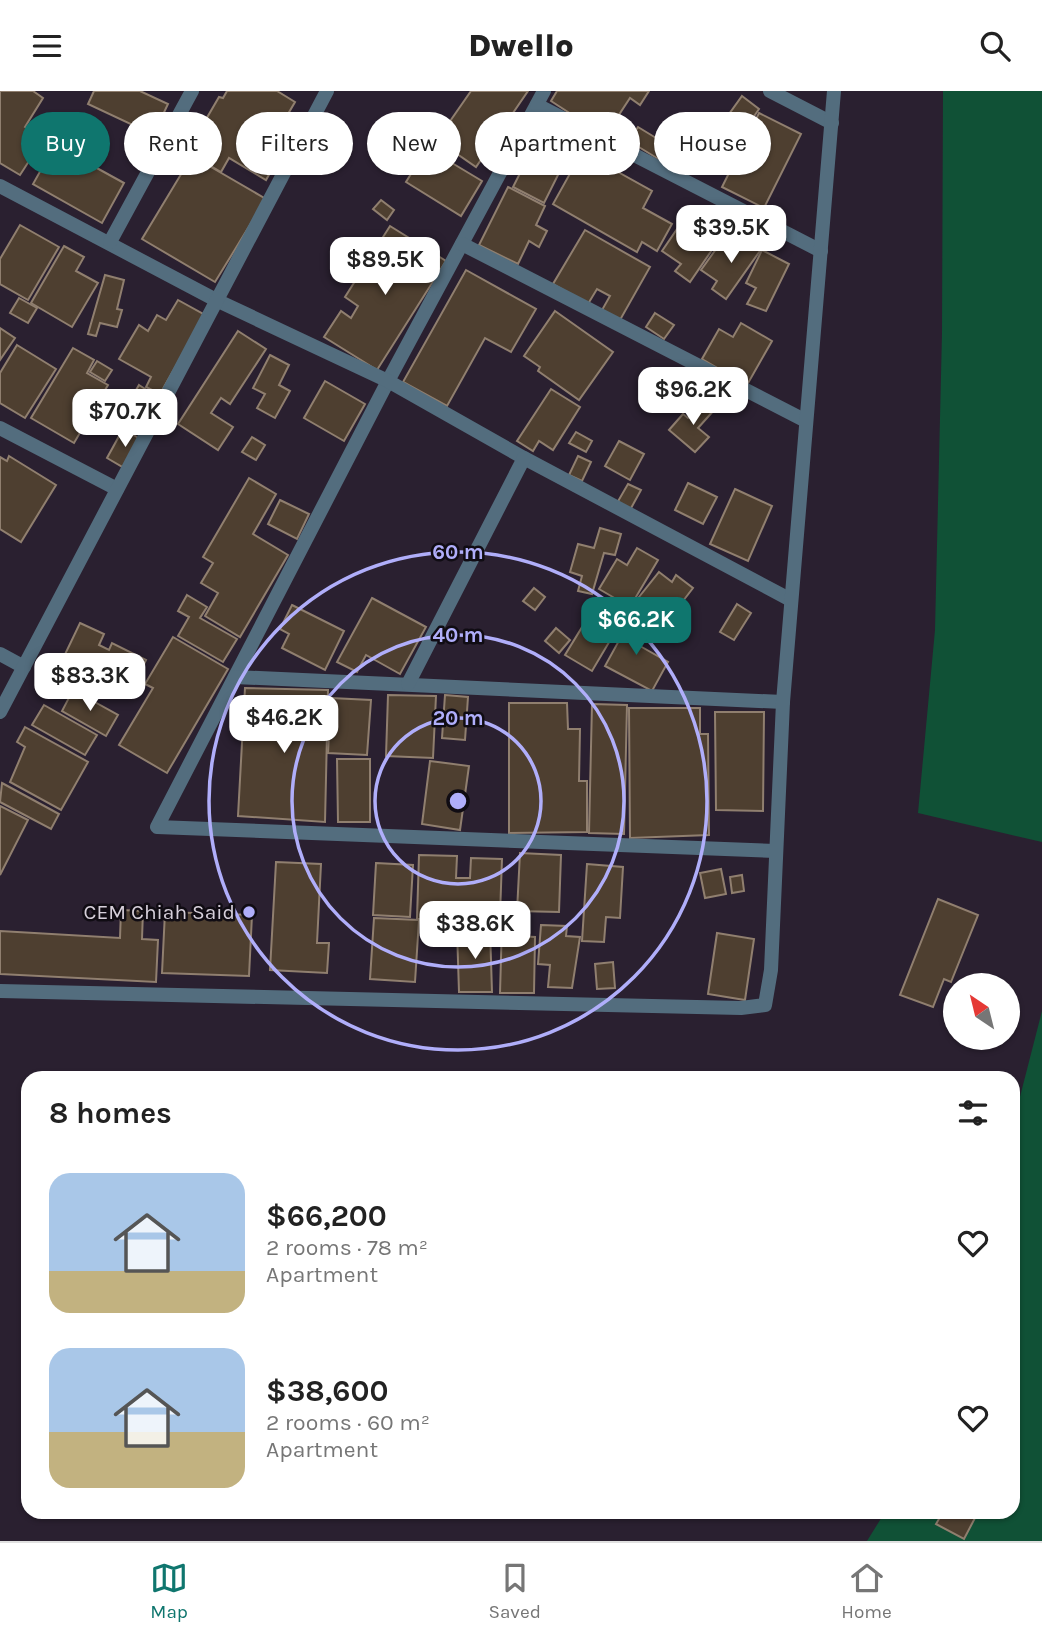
<!DOCTYPE html>
<meta charset="utf-8">
<style>
:root{--surface:#fff;--page:#f6f6f6;--text:#222;--muted:#767676;--line:#e0e0e0;--accent:#0f766e}
body{margin:0;font-family:Karla,sans-serif;background:var(--page);color:var(--text);height:100vh;display:flex;flex-direction:column;font-size:26px;white-space:nowrap}
*{box-sizing:border-box;margin:0}
p{font-size:23px;color:var(--muted)}
.icon{flex:none;width:38px;height:38px;fill:none;stroke:currentColor;stroke-width:2;stroke-linecap:round;stroke-linejoin:round}
.map{position:relative;flex:1;overflow:hidden}
.side{position:absolute;left:21px;top:980px;width:999px;height:448px;display:flex;flex-direction:column;background:var(--surface);border-radius:21px;box-shadow:0 2px 5px #0004}
.side>*{flex:none}
.hud{position:absolute;left:21px;top:21px;width:1001px;height:63px;display:flex;gap:14px}
.needle{width:46px;rotate:325deg}
.fabs{position:absolute;left:943px;top:882px;display:grid;gap:14px}
.fabs a{display:grid;place-items:center;width:77px;height:77px;border-radius:50%;background:var(--surface);box-shadow:0 2px 5px #0004;font-size:35px}
.price{position:absolute;translate:-50% -60px;padding:0 16px;border-radius:14px;background:#fff;color:#222;font-size:23px;line-height:46px;filter:drop-shadow(0 2px 4px #0008)}
.price::after{content:'';position:absolute;left:50%;top:42px;width:21px;height:16px;margin-left:-10px;background:inherit;clip-path:polygon(0 0,100% 0,50% 100%)}
.price.current{background:var(--accent);color:#fff}
ul{padding:0;list-style:none}
li{display:flex;align-items:center;gap:21px;height:175px;padding:0 28px}
li span{display:grid;place-items:center;flex:none;width:196px;height:140px;border-radius:21px;color:#555}
li>.icon{margin-inline-start:auto}
span .icon{width:84px;height:84px;fill:#fffc;stroke-width:1}
li b{font-size:30px}
h2{display:flex;justify-content:space-between;align-items:center;height:84px;padding:0 28px;font-size:30px}
.chip{padding:0 24px;border-radius:32px;background:var(--surface);box-shadow:0 2px 5px #0004;font-size:24px;line-height:63px}
.chip.current{background:var(--accent);color:#fff}
header{display:flex;justify-content:space-between;align-items:center;height:91px;padding:0 28px;background:var(--surface);font-size:32px;font-weight:800}
.menu{display:flex;justify-content:space-around;align-items:center;height:98px;border-top:2px solid var(--line);background:var(--surface);font-size:19px;color:var(--muted)}
.menu a{display:grid;justify-items:center;gap:4px}
.menu .current{color:var(--accent)}
.map>svg:first-child{display:block}
.green{fill:#105136}
.building{fill:#4e3f30;stroke:#907f6f;stroke-width:2}
.lines{fill:none;stroke-linecap:round;stroke-linejoin:round}
.minor{stroke:#536d7e;stroke-width:14}
.ring{fill:none;stroke:#b0aefa;stroke-width:3.5}
.poi-dot{fill:#b0aefa;stroke:#100c13;stroke-width:2.5}
.labels{text-anchor:middle;dominant-baseline:central;stroke-width:5;stroke-linejoin:round;paint-order:stroke}
.poi-label{font-size:21px;fill:#d6cfda;stroke:#100c13;text-anchor:end}
.centre{fill:#b0aefa;stroke:#100c13;stroke-width:3.5}
.ring-label{font-size:21px;text-anchor:middle;font-weight:bold;fill:#b0aefa;stroke:#100c13;stroke-width:5;stroke-linejoin:round;paint-order:stroke}
</style>
<header><svg class="icon" aria-label="menu" viewBox="0 0 24 24"><path d="M4 6h16M4 12h16M4 18h16"/></svg>Dwello<svg class="icon" aria-label="search" viewBox="0 0 24 24"><circle cx="10" cy="10" r="6"/><path d="M15 15l6 6"/></svg></header>
<div class="map">
<svg width="1042" height="1450" viewBox="0 0 1042 1450">
<rect width="100%" height="100%" fill="#2a2030"/>
<g class="green">
<polygon points="943,0 1042,0 1042,751 918,722 935,539 942,242"/>
<polygon points="1042,920 1042,1450 867,1450 885,1421 1013,1421 1013,1033"/>
</g>
<g class="building">
<polygon points="0,0 33,0 43,7 25,36 44,47 20,84 0,72"/>
<polygon points="94,0 140,0 168,13 159,32 145,25 139,37 88,13"/>
<polygon points="227,0 277,0 295,11 271,52 283,59 266,89 229,67 221,81 187,61 219,6 223,7"/>
<polygon points="471,0 528,0 476,76 437,49"/>
<polygon points="557,0 649,0 640,14 630,7 605,45 551,10"/>
<polygon points="742,5 759,18 732,57 714,44"/>
<polygon points="759,22 801,43 764,117 722,96"/>
<polygon points="674,29 687,37 665,72 629,50 638,36 661,50"/>
<polygon points="542,39 573,54 544,112 513,96"/>
<polygon points="55,54 124,92 102,132 33,93"/>
<polygon points="427,57 482,90 461,125 406,91"/>
<polygon points="582,61 652,100 643,117 672,133 657,160 642,151 637,161 553,113"/>
<polygon points="192,65 266,108 215,191 142,148"/>
<polygon points="508,96 545,115 536,134 547,140 539,156 529,150 518,173 479,154"/>
<polygon points="381,109 394,119 387,129 373,118"/>
<polygon points="686,125 703,137 711,126 727,137 690,191 675,180 681,173 662,160"/>
<polygon points="20,134 59,156 28,209 0,193 0,168"/>
<polygon points="390,135 446,170 377,279 324,246 341,220 351,227 358,215 345,206"/>
<polygon points="585,139 650,176 620,229 602,219 610,205 597,198 588,213 553,193"/>
<polygon points="742,143 762,157 726,208 712,198 717,190 701,179 719,154 729,161"/>
<polygon points="64,155 84,166 76,180 98,192 72,236 31,212"/>
<polygon points="762,159 789,173 766,220 747,213 756,197 746,192"/>
<polygon points="466,179 536,218 511,261 485,247 447,315 403,291"/>
<polygon points="105,184 124,189 117,218 122,219 117,236 100,232 96,245 88,243"/>
<polygon points="19,207 37,217 28,232 10,222"/>
<polygon points="178,209 205,224 160,303 146,296 151,286 119,268 139,234 148,240 157,224 166,229"/>
<polygon points="555,220 613,261 579,309 538,280 540,276 524,265"/>
<polygon points="655,222 674,234 664,248 646,236"/>
<polygon points="741,232 772,250 747,294 702,268 719,238 733,246"/>
<polygon points="0,237 15,247 0,269"/>
<polygon points="238,240 266,258 230,313 221,307 211,322 233,336 218,359 178,333"/>
<polygon points="17,254 56,278 25,327 0,312 0,282"/>
<polygon points="73,257 94,269 87,282 108,294 74,352 31,327"/>
<polygon points="270,264 289,274 279,294 290,300 275,327 257,317 265,303 253,297"/>
<polygon points="97,270 112,279 105,290 90,281"/>
<polygon points="325,290 365,313 344,350 304,327"/>
<polygon points="139,294 159,307 151,318 132,306"/>
<polygon points="551,298 580,316 553,359 539,350 533,360 517,350"/>
<polygon points="704,309 715,318 698,337 709,346 695,361 669,339 683,323 688,327"/>
<polygon points="123,338 142,349 126,378 107,367"/>
<polygon points="576,341 592,350 586,361 569,352"/>
<polygon points="252,346 265,354 256,369 242,361"/>
<polygon points="619,350 644,363 630,389 605,375"/>
<polygon points="9,365 56,394 21,451 0,438 0,366 7,370"/>
<polygon points="578,365 591,371 582,390 569,384"/>
<polygon points="249,387 276,403 253,443 288,464 240,546 205,525 218,502 201,492 213,472 203,466"/>
<polygon points="688,392 717,406 703,433 675,419"/>
<polygon points="628,393 641,399 630,419 617,412"/>
<polygon points="735,398 772,415 748,470 710,453"/>
<polygon points="280,409 309,423 297,448 268,433"/>
<polygon points="600,437 621,443 615,464 604,462 592,503 578,500 582,485 570,481 578,453 594,457"/>
<polygon points="637,457 658,469 630,516 599,498 617,468 627,474"/>
<polygon points="659,481 672,491 676,484 693,497 659,541 649,534 655,526 635,511"/>
<polygon points="534,497 545,506 535,519 523,510"/>
<polygon points="187,504 207,516 200,527 237,548 223,571 178,545 189,526 178,520"/>
<polygon points="372,507 426,536 400,583 366,564 357,581 337,571"/>
<polygon points="737,513 751,522 734,549 720,541"/>
<polygon points="292,514 344,540 325,579 282,557 289,543 280,538"/>
<polygon points="595,515 621,531 592,580 565,564"/>
<polygon points="632,526 651,536 640,555 668,571 652,600 605,575"/>
<polygon points="80,532 104,543 99,554 109,559 112,552 146,569 130,603 104,590 99,600 94,597 98,588 79,579 74,588 57,580"/>
<polygon points="556,537 570,549 559,562 545,550"/>
<polygon points="173,546 228,578 167,682 119,654 153,597 145,593"/>
<polygon points="245,597 328,599 325,731 238,725"/>
<polygon points="73,599 118,624 106,645 62,620"/>
<polygon points="388,604 436,605 433,667 386,665"/>
<polygon points="445,604 468,606 465,649 442,647"/>
<polygon points="331,607 371,609 367,664 328,662"/>
<polygon points="509,612 567,612 568,638 580,638 579,690 587,690 587,741 509,742"/>
<polygon points="592,613 627,614 624,743 589,742"/>
<polygon points="44,614 97,644 85,664 32,634"/>
<polygon points="629,617 700,617 700,643 708,643 709,744 630,747"/>
<polygon points="715,621 764,621 763,720 716,719"/>
<polygon points="25,636 88,671 61,719 10,691 25,656 17,651"/>
<polygon points="337,668 370,668 370,731 338,731"/>
<polygon points="430,670 469,675 460,739 422,733"/>
<polygon points="2,692 59,723 51,738 0,711"/>
<polygon points="0,715 28,729 0,784"/>
<polygon points="520,762 561,764 559,821 517,820"/>
<polygon points="419,764 457,765 456,787 470,787 471,767 502,768 500,824 437,822 437,828 417,828"/>
<polygon points="276,771 321,773 317,852 329,852 327,882 270,879"/>
<polygon points="376,772 413,774 410,826 373,824"/>
<polygon points="587,773 623,776 620,827 606,826 604,851 582,850"/>
<polygon points="721,778 726,803 705,807 700,782"/>
<polygon points="742,784 744,800 732,802 730,786"/>
<polygon points="938,808 978,824 951,891 944,888 933,916 900,904"/>
<polygon points="121,819 143,820 142,848 158,849 156,891 0,883 0,840 120,847"/>
<polygon points="165,821 252,824 249,885 162,882"/>
<polygon points="374,827 419,829 415,891 370,888"/>
<polygon points="502,832 516,832 516,845 535,846 534,902 500,902"/>
<polygon points="541,834 567,835 566,845 580,846 572,897 548,896 550,874 538,873"/>
<polygon points="490,838 492,901 459,901 457,839"/>
<polygon points="717,842 754,848 745,909 708,903"/>
<polygon points="613,871 615,897 597,898 595,873"/>
<polygon points="943,1421 967,1421 976,1425 964,1448 936,1433"/>
</g>
<g class="lines">
<g class="minor">
<polyline points="544,0 388,290 157,736 775,760"/>
<polyline points="770,0 832,32"/>
<polyline points="537,14 821,160"/>
<polyline points="0,95 216,209 388,290 524,367 791,509"/>
<polyline points="110,151 192,0"/>
<polyline points="462,153 806,330"/>
<polyline points="0,337 117,398"/>
<polyline points="0,563 24,576"/>
<polyline points="235,586 783,611"/>
<polyline points="408,593 524,367"/>
<polyline points="0,621 327,0"/>
<polyline points="0,900 741,917 765,914 771,879 783,611 834,0"/>
</g>
</g>
<g class="ring">
<circle cx="458" cy="710" r="83"/>
<circle cx="458" cy="710" r="166"/>
<circle cx="458" cy="710" r="249"/>
</g>
<circle class="poi-dot" cx="249" cy="821" r="7"/>
<g class="labels">
<g class="poi-label">
<text x="235" y="821">CEM Chiah Said</text>
</g>
</g>
<circle cx="458" cy="710" r="10" class="centre"/>
<g class="ring-label">
<text x="458" y="468">60 m</text>
<text x="458" y="551">40 m</text>
<text x="458" y="634">20 m</text>
</g>
</svg>
<div class="fabs">
<a><svg class="needle" viewBox="-14 -14 28 28"><path d="M0-13l5 13h-10z" fill="#e53935"/><path d="M0 13l5-13h-10z" fill="#767676"/></svg></a>
</div>
<b class="price" style="left:731px;top:174px">$39.5K</b>
<b class="price" style="left:385px;top:206px">$89.5K</b>
<b class="price" style="left:693px;top:336px">$96.2K</b>
<b class="price" style="left:125px;top:358px">$70.7K</b>
<b class="price current" style="left:636px;top:566px">$66.2K</b>
<b class="price" style="left:90px;top:622px">$83.3K</b>
<b class="price" style="left:284px;top:664px">$46.2K</b>
<b class="price" style="left:475px;top:870px">$38.6K</b>
<div class="hud">
<a class="chip current">Buy</a>
<a class="chip">Rent</a>
<a class="chip">Filters</a>
<a class="chip">New</a>
<a class="chip">Apartment</a>
<a class="chip">House</a>
</div>
<section class="side">
<h2>8 homes<svg class="icon" aria-label="filters" viewBox="0 0 24 24"><path d="M4 7h16M4 17h16"/><circle cx="9" cy="7" r="2"/><circle cx="15" cy="17" r="2"/></svg></h2>
<ul>
<li><span style="background:linear-gradient(#a9c7e8 70%,#c2b280 0)"><svg class="icon" aria-label="home" viewBox="0 0 24 24"><path d="M3 11l9-7 9 7M6 9v11h12V9"/></svg></span><div><b>$66,200</b><p>2 rooms · 78 m²</p><p>Apartment</p></div><svg class="icon" aria-label="heart" viewBox="0 0 24 24"><path d="M12 20l-8-8c-3-5 5-10 8-4 3-6 11-1 8 4z"/></svg></li>
<li><span style="background:linear-gradient(#a9c7e8 60%,#c2b280 0)"><svg class="icon" aria-label="home" viewBox="0 0 24 24"><path d="M3 11l9-7 9 7M6 9v11h12V9"/></svg></span><div><b>$38,600</b><p>2 rooms · 60 m²</p><p>Apartment</p></div><svg class="icon" aria-label="heart" viewBox="0 0 24 24"><path d="M12 20l-8-8c-3-5 5-10 8-4 3-6 11-1 8 4z"/></svg></li>
</ul>
</section>
</div>
<nav class="menu">
<a class="current"><svg class="icon" aria-label="map" viewBox="0 0 24 24"><path d="M3 6l6-2 6 2 6-2v14l-6 2-6-2-6 2zM9 4v14M15 6v14"/></svg>Map</a>
<a><svg class="icon" aria-label="saved" viewBox="0 0 24 24"><path d="M7 4h10v16l-5-4-5 4z"/></svg>Saved</a>
<a><svg class="icon" aria-label="home" viewBox="0 0 24 24"><path d="M3 11l9-7 9 7M6 9v11h12V9"/></svg>Home</a>
</nav>
